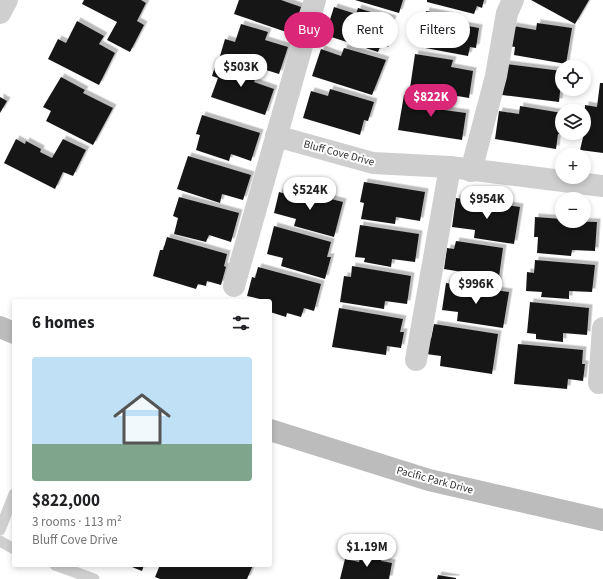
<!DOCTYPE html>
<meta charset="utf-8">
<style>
:root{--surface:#fff;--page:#f2f2f2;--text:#202124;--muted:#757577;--line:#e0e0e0;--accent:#db2777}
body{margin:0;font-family:"Source Sans 3",sans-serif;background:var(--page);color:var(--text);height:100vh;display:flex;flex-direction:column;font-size:15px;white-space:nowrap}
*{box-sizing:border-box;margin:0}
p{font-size:13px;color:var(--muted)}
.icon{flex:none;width:22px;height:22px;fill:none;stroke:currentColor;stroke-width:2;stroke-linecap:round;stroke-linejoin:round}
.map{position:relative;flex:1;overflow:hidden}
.sheet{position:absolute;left:12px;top:299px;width:260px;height:268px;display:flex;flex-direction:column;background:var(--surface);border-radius:4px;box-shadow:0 2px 6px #0003}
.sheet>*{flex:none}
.banner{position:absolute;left:284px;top:12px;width:259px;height:36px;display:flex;gap:8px}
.tools{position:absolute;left:555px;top:60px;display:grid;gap:8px}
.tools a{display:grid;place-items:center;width:36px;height:36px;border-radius:50%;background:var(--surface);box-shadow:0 2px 6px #0003;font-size:20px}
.price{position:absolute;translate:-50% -34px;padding:0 9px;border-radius:14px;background:#fff;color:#222;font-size:13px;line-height:26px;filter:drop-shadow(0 1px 2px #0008)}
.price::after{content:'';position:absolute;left:50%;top:24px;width:12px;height:9px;margin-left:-6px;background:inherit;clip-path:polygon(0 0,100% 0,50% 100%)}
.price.selected{background:var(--accent);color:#fff}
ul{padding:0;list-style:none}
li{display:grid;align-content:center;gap:8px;height:212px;padding:0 20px}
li+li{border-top:1px solid var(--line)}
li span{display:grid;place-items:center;height:124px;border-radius:4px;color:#555}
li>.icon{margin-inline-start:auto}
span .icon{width:72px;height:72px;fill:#fffc;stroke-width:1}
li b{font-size:17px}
h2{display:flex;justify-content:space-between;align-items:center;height:48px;padding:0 20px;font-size:17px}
.chip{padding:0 14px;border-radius:18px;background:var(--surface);box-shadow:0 2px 6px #0003;font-size:14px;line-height:36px}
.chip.selected{background:var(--accent);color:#fff}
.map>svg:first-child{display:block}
.building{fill:#191919;filter:url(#shadow)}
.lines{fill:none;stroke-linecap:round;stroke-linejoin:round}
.lane{stroke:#cfcfcf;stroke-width:11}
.street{stroke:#cfcfcf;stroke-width:22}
.secondary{stroke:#bcbcbc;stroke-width:22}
.labels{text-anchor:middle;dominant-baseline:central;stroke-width:4;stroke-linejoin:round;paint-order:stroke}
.street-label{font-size:11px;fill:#323232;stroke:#fff}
</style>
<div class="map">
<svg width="603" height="579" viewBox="0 0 603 579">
<defs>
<filter id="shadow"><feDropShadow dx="3.5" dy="-3.5" stdDeviation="0" flood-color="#0004"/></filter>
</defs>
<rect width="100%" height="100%" fill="#fff"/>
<g class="building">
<polygon points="84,0 141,0 146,3 137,21 144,25 130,52 107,40 117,22 82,4"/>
<polygon points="239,0 281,0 301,7 292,34 234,14"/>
<polygon points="355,0 403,0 399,13"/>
<polygon points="427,0 484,0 482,8 477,6 474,14 427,2"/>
<polygon points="531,0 589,0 575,24"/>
<polygon points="334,7 356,14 358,8 393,19 388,33 393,34 388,47 381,45 378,52 325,35"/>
<polygon points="426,11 457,17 456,24 479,28 476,48 470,47 468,56 420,47"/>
<polygon points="77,21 104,36 99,44 115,53 99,85 48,59 58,39 66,43"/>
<polygon points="537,23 572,28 566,64 514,55 515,47 509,46 513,26 536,30"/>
<polygon points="241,24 268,32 265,40 288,47 279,74 220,56 225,39 235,42"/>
<polygon points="344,48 386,60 372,95 312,76 321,49 341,56"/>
<polygon points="415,54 453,60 451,67 473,71 469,98 410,88"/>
<polygon points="217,60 257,74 254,82 274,89 265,115 211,97 218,78 212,76"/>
<polygon points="506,64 562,71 559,102 502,95"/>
<polygon points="61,77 85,90 83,93 113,108 93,145 46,121 51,111 43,107"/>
<polygon points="600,83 603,83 603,153 580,150 584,133 585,105 597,107"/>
<polygon points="330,89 374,102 368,121 364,120 360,135 303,118 311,91 328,96"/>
<polygon points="404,95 446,101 444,110 466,113 462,140 398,130"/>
<polygon points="0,97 7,101 0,113"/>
<polygon points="520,106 562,113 562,134 558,134 556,149 495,139 499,111 519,114"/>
<polygon points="202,115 260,133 251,161 231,154 229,161 196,150 200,135 196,134"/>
<polygon points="16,139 25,144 26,141 41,149 40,152 52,158 63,139 86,150 73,176 63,172 55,189 4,163"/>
<polygon points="188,156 251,175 243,200 222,194 220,203 177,189"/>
<polygon points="364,182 425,192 420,221 396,217 395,224 361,219 364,203 360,202"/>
<polygon points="288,188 343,202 334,237 294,226 296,219 274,213 279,192 286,194"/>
<polygon points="179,197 239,213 231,242 209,235 206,242 174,234 178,218 173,216"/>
<polygon points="456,198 520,207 514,244 474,238 475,230 452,227"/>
<polygon points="535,217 562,219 562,221 597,222 595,251 572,250 571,256 537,253 538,237 534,237"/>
<polygon points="360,225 419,234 415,262 392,259 391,267 364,262 365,258 355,257"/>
<polygon points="274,226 331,242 327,257 331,257 325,279 281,266 283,258 267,254"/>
<polygon points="167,237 227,254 224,266 226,267 221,285 207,281 206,286 198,284 196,289 153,276 160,250 163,250"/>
<polygon points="456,241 503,248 498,284 467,280 468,273 444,269 447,248 454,249"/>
<polygon points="535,260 595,265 592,292 569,291 569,299 541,297 542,292 526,291 527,272 534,273"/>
<polygon points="352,266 411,276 407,304 385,301 384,309 340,302 344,276 351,277"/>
<polygon points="258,267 321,284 314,311 304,308 301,317 287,313 286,317 270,312 270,301 263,301 264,300 247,296 252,277 255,278"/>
<polygon points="446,283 509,292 503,328 457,321 458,312 442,310"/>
<polygon points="530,302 589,308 587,335 563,333 563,342 536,339 536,334 527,333"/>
<polygon points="339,308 403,319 400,332 404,332 401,348 387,346 386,355 332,347"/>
<polygon points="434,324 498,334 492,374 440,366 441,356 426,354 428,339 431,339"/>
<polygon points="518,344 583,350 582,364 585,364 583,381 568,379 567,389 514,384"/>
<polygon points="362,551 382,556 381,561 392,563 389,579 340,579 345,559 359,562"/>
<polygon points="127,565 144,565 142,571"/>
<polygon points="160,565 253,565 247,579 160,579 155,577"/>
<polygon points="438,575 456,578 456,579 437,579"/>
</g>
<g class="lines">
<g class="lane">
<polyline points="0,530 14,494"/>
<polyline points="0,541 14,549"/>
<polyline points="55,565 94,579"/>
</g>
<g class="street">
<polyline points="0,13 7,0"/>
<polyline points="276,136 373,163 450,167 603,186"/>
<polyline points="471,171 496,76 507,13 513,0"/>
<polyline points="234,286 315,0"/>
<polyline points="416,360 450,167"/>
<polyline points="599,383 603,328"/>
</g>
<g class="secondary">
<polyline points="0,327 14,333"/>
<polyline points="270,430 429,480 603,520"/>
</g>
</g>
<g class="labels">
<g class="street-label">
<text transform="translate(339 153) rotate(15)">Bluff Cove Drive</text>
<text transform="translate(435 480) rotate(15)">Pacific Park Drive</text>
</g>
</g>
</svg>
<div class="tools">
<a><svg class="icon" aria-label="locate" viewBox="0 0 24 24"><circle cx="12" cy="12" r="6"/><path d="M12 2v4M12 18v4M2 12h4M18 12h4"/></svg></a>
<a><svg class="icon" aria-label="layers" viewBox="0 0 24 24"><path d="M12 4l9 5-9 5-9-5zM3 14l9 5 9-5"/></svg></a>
<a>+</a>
<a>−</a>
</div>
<b class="price" style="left:241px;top:88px">$503K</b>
<b class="price selected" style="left:431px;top:118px">$822K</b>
<b class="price" style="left:310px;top:211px">$524K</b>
<b class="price" style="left:487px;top:220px">$954K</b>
<b class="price" style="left:476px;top:305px">$996K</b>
<b class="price" style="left:367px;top:568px">$1.19M</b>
<div class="banner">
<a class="chip selected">Buy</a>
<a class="chip">Rent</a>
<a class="chip">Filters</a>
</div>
<section class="sheet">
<h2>6 homes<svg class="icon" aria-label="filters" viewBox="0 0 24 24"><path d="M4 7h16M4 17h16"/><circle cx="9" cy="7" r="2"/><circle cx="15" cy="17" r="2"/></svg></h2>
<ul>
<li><span style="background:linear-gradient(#bfe0f5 70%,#7fa58c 0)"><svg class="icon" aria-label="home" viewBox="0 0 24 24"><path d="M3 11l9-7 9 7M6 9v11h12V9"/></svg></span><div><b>$822,000</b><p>3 rooms · 113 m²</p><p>Bluff Cove Drive</p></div></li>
</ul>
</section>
</div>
